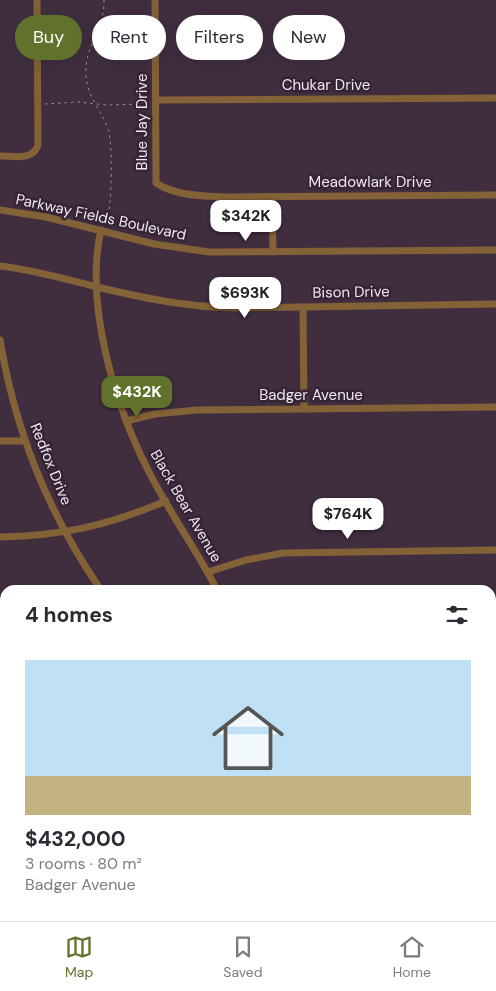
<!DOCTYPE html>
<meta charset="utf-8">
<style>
:root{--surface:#fff;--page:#f7f7f7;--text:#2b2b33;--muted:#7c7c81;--line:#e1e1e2;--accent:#61722d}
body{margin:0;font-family:"DM Sans",sans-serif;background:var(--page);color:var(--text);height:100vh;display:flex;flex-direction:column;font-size:19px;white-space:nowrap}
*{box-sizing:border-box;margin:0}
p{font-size:16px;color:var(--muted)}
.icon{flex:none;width:28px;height:28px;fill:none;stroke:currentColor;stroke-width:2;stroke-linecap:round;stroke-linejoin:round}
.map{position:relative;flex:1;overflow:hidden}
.panel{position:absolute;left:0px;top:585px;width:496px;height:336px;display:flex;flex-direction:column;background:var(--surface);border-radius:15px 15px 0 0;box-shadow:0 5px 20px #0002}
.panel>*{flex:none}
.banner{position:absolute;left:15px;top:15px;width:466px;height:45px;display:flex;gap:10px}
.price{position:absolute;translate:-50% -42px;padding:0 11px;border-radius:10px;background:#fff;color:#222;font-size:16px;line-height:32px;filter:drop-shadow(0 1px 2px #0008)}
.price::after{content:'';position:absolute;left:50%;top:30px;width:15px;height:11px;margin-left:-8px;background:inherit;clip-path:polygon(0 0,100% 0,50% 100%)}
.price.current{background:var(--accent);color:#fff}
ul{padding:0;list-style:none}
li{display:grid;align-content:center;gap:10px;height:265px;padding:0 25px}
li span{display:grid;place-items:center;height:155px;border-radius:0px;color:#555}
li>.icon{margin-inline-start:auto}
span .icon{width:90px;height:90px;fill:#fffc;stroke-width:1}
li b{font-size:21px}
h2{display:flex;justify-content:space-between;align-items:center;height:60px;padding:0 25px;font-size:21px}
.pill{padding:0 18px;border-radius:22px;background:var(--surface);box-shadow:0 5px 20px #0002;font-size:18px;line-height:45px}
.pill.current{background:var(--accent);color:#fff}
.dock{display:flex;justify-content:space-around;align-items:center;height:70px;border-top:1px solid var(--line);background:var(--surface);font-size:14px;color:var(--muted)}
.dock a{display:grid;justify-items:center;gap:2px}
.dock .current{color:var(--accent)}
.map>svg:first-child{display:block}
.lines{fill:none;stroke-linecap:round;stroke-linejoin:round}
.path{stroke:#9c8d9b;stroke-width:1;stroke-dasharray:2.5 4;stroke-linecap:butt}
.minor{stroke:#846237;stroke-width:7}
.tertiary{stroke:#846237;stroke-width:9}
.labels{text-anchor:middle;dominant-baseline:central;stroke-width:5;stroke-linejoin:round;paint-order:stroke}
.street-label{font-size:15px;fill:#f1e5f0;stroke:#352435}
</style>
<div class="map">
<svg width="496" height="921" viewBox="0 0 496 921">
<rect width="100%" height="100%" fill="#402e3f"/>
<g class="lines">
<g class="path">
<path d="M104,0C105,28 85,45 86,73C86,95 101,110 108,129C113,143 112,206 107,220"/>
<polyline points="45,104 78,102 106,105 147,104"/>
<polyline points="491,794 496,794"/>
<polyline points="0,798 5,798"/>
</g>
<g class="minor">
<path d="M155,0L156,174V183C176,196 202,196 225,197L496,195"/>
<polyline points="156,100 496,98"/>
<path d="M0,156C14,156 33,161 38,145L37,0"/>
<polyline points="272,197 273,252"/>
<polyline points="0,210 46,217 154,244 209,252 496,250"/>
<path d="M101,230C84,304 115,406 149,472C169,512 196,549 217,590"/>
<path d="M0,266C34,270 65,279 97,287C143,298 187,307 234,308L496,304"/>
<polyline points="303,307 304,409"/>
<path d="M0,340C15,430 49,515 101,590"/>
<polyline points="126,421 155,414 197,410 496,407"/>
<polyline points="0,441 25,441"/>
<path d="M0,537C62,536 109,525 166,501"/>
<polyline points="208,572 246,560 283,553 496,550"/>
<polyline points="4,632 5,700"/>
<polyline points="491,658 496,658"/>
<polyline points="491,749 496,749"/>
<polyline points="491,874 496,874"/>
<polyline points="0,879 5,878"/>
<polyline points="267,916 267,919"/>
</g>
<g class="tertiary">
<polyline points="491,804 496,804"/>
<polyline points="0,808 5,808"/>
<polyline points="491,818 496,818"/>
<polyline points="0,823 5,823"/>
</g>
</g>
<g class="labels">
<g class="street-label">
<text x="326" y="85">Chukar Drive</text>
<text transform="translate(142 122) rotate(-90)">Blue Jay Drive</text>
<text x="370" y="182">Meadowlark Drive</text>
<text transform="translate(101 217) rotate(12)">Parkway Fields Boulevard</text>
<text transform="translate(351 292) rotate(-1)">Bison Drive</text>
<text x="311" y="395">Badger Avenue</text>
<text transform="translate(51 464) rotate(68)">Redfox Drive</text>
<text transform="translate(186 506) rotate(60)">Black Bear Avenue</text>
</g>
</g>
</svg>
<b class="price" style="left:246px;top:242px">$342K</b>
<b class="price" style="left:245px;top:319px">$693K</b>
<b class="price current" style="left:137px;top:418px">$432K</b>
<b class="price" style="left:348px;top:540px">$764K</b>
<div class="banner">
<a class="pill current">Buy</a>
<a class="pill">Rent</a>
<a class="pill">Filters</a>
<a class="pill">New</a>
</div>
<section class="panel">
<h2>4 homes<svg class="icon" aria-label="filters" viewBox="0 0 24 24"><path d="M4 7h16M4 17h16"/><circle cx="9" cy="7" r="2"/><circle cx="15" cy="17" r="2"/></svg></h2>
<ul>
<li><span style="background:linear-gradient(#bfe0f5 75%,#c2b280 0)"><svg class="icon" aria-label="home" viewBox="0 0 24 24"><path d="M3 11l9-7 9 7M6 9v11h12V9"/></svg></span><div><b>$432,000</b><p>3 rooms · 80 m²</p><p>Badger Avenue</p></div></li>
</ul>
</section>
</div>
<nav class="dock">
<a class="current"><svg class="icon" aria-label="map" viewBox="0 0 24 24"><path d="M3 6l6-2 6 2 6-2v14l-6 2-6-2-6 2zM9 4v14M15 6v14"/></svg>Map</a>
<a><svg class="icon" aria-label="saved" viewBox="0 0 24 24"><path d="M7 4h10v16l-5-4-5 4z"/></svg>Saved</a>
<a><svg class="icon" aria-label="home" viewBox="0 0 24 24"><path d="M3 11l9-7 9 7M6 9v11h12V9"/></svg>Home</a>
</nav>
